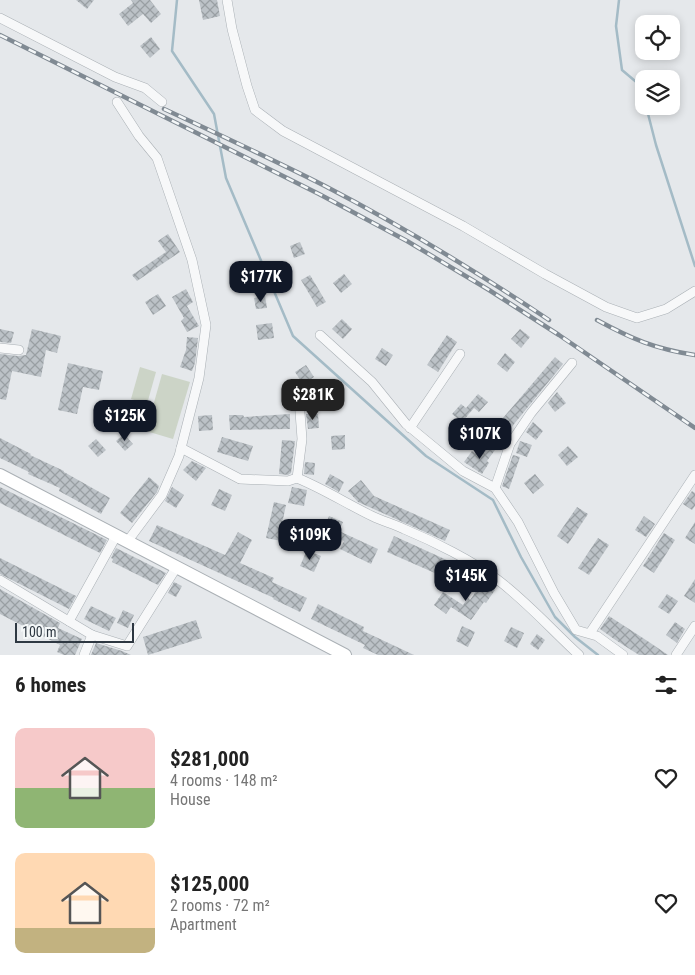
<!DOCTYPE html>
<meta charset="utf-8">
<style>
:root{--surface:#fff;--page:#f2f2f2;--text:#222;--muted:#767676;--accent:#111827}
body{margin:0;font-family:"Roboto Condensed",sans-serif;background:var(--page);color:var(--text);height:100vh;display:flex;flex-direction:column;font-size:19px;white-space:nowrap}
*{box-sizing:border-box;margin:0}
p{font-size:16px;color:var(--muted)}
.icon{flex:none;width:28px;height:28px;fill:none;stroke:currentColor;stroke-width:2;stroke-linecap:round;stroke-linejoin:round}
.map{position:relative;height:655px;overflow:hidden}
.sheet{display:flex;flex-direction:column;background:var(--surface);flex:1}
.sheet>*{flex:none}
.tools{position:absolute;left:635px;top:15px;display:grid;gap:10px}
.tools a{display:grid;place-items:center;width:45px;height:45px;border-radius:10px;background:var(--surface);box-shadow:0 2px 8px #0003;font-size:25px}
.scale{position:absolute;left:15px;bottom:12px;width:119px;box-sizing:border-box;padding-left:5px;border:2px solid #2e3842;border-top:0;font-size:14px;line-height:18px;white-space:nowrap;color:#2e3842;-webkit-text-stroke:4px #f4f7f8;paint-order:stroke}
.price{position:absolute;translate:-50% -42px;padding:0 11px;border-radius:10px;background:var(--accent);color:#fff;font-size:16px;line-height:32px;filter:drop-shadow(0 1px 2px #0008)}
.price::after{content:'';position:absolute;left:50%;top:30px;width:15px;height:11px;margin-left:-8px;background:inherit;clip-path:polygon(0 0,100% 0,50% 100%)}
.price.active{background:#222;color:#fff}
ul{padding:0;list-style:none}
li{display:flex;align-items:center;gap:15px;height:125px;padding:0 15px}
li span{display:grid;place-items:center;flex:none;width:140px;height:100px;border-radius:10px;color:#555}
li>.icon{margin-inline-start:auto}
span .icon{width:60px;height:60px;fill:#fffc;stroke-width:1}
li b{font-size:21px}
h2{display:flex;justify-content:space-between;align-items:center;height:60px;padding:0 15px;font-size:21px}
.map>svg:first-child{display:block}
.grass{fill:#ccd4c7}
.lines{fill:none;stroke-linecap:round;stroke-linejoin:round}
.stream{stroke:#a4bbc6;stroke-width:2.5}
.building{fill:url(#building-cross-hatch)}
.street-casing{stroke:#aab0b5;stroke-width:10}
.secondary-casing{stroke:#aab0b5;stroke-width:14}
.street{stroke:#f7f8f9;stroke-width:9}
.secondary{stroke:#fff;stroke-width:12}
.rail-casing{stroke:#808a93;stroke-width:4.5}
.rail{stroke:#f4f7f8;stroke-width:2.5;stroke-dasharray:8;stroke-linecap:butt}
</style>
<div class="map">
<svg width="695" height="655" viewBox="0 0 695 655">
<defs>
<pattern id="building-cross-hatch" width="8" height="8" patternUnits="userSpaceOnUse" patternTransform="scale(1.25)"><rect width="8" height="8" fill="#bcc2c7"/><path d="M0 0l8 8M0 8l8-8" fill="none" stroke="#999fa3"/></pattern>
</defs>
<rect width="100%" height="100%" fill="#e5e8eb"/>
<g class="grass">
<polygon points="140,367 156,372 147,404 131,399"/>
<polygon points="162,374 190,382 173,439 146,431"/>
</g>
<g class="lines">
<g class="stream">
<polyline points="177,0 172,51 214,114 226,178 293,336 426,456 493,500 521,557 555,617 575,637 598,655"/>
<polyline points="619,0 616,26 622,70 641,86 644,97"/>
<polyline points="646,106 656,145 695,266"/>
</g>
</g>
<g class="building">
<polygon points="76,0 94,0 87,9"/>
<polygon points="131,0 150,0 161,14 151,23 143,14 128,26 119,14 133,3"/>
<polygon points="199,0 217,0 220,16 203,20"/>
<polygon points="151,37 160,49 150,58 140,46"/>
<polygon points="168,234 180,252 137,281 132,275 166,252 158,241"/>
<polygon points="300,242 305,254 294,258 290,246"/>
<polygon points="344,274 352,284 341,293 333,283"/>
<polygon points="310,275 326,302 317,307 301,280"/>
<polygon points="186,289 193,302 187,306 199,326 187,332 181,321 184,318 172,297"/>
<polygon points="158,294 166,306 153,315 145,302"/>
<polygon points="265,296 267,308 256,309 254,298"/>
<polygon points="342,319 352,329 343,339 332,329"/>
<polygon points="272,323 274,338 258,340 256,325"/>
<polygon points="0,329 14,332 11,343 0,342"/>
<polygon points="32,329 61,336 57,353 46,350 41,377 12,371 6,400 0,399 0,354 18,356 26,355"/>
<polygon points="520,329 530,337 521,348 511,339"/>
<polygon points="447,335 457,342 438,372 427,365"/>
<polygon points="187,337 198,338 195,363 192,371 180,367 186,350"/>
<polygon points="382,348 393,355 386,366 375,359"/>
<polygon points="505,353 515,362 507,372 497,364"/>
<polygon points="555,357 563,364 502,439 492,431"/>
<polygon points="68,363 103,371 99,390 83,387 77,414 58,410"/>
<polygon points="306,365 314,377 303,384 295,372"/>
<polygon points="557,392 566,403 555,412 548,403"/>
<polygon points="478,394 488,402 479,412 474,408 462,422 452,414 461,404 466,408"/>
<polygon points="290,414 290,429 230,430 229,415 243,415 244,417"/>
<polygon points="306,414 318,414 319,428 308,429"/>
<polygon points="212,415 213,430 199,431 198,416"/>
<polygon points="533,422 543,431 536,440 526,432"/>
<polygon points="124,434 133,444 125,451 116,441"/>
<polygon points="345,435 345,449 332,450 331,436"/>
<polygon points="222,437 253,446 248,461 217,452"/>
<polygon points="0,438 31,454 30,455 64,471 64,472 110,498 101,514 59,491 60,488 28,474 29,472 0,458"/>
<polygon points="96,439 106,450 98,457 88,446"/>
<polygon points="282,440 295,441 291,473 288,475 279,474"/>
<polygon points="520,441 532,445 527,457 516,453"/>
<polygon points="488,445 495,450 487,461 489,463 482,474 464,462 472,451 480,456"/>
<polygon points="568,446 578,457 567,466 558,455"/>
<polygon points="513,455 520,457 509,489 502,486"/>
<polygon points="192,461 206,468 196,481 183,470"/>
<polygon points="305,462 315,463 314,475 304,474"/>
<polygon points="330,474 344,482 339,492 325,484"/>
<polygon points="535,474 544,485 533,494 524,483"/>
<polygon points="149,477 159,486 157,492 132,523 120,513"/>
<polygon points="361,480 374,496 450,530 445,541 358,502 348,491"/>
<polygon points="0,487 107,540 100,553 0,503"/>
<polygon points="172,487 184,495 176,508 165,501"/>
<polygon points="292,487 307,490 304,506 288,503"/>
<polygon points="219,489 232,495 225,511 211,505"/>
<polygon points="692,491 695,493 695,506 692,510 683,504"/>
<polygon points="274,502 286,505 282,524 306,528 302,545 266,538"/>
<polygon points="577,507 588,514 568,544 557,536"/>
<polygon points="329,516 343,522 339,531 378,549 371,564 340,549 344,541 322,532"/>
<polygon points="644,516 655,524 646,537 635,530"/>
<polygon points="695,522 695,544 685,538"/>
<polygon points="157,525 225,555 238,532 252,540 240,563 274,578 272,582 307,598 300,612 273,599 274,598 149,541"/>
<polygon points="664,533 675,540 654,573 643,566"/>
<polygon points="394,536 460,566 453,581 387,552"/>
<polygon points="598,538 609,545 589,575 578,568"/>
<polygon points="116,548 166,573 158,585 112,562 113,559 111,558"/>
<polygon points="307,550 321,556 314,572 300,566"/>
<polygon points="0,558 76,596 69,609 0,574"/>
<polygon points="695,579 695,603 684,596"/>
<polygon points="483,581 495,590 486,603 484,602 471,620 451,607 446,614 434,605 443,592 463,605 468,598 470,600"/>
<polygon points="174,582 182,586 176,597 168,593"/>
<polygon points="0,589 60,623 58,628 82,639 75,655 64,655 57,652 60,645 0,614"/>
<polygon points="667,594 678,601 669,614 658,607"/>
<polygon points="318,604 364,627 363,631 414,655 378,655 363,648 365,645 311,619"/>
<polygon points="91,606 116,618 109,631 84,619"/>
<polygon points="123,610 134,615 128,628 117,623"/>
<polygon points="609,616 649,642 668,655 639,655 614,639 600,629"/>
<polygon points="196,620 202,638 148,655 143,637"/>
<polygon points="675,622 685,629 677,643 666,635"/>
<polygon points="462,626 475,632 468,647 456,641"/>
<polygon points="511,627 524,633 517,648 504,641"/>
<polygon points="537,634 545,640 538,650 530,644"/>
<polygon points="96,643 122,651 131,655 91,655"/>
</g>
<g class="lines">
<defs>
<g id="street">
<polyline points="227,0 232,29 247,86 255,110 283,131 463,226 545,274 606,307 637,318 666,309 695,291"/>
<polyline points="0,18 115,77 145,88 162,102"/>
<polyline points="117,102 139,136 157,158 192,260 206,325 199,378 179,456 162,495 127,542"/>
<polyline points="320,335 372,382 406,424 463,471 495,488 518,522 554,593 576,630 597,636 623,655"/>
<polyline points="0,348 19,350"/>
<polyline points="410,428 460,354"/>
<path d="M181,448L240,479L288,481L297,478C324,489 347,504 372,516C382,521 394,524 404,529C433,541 473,561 498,580C527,602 552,630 579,655"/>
<polyline points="297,478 302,439 299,399"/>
<polyline points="495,488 510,444 531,413 572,363"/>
<polyline points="0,580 92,635 127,646 176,568"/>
<polyline points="69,621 116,536"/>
<polyline points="590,633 695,475"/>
<polyline points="84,655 92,635"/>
<polyline points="676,655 695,626"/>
</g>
<polyline id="secondary" points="0,475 345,655"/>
</defs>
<use href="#street" class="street-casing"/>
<use href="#secondary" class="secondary-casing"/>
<use href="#street" class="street"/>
<use href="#secondary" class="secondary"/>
<defs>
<g id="rail">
<polyline points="0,35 319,194 407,241 489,290 559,335 695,428"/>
<path d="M164,109C218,134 272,159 325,186C402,226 477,272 549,320"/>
<path d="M597,320C632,339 655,349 695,355"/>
</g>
</defs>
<use href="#rail" class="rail-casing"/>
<use href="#rail" class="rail"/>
</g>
</svg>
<div class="tools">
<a><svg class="icon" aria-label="locate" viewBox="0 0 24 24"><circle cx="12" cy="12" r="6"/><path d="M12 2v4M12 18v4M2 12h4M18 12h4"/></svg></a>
<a><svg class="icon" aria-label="layers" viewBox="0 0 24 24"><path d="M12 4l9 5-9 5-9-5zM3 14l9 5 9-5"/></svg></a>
</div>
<div class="scale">100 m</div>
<b class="price" style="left:261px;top:303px">$177K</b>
<b class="price active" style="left:313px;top:421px">$281K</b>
<b class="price" style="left:125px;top:442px">$125K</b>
<b class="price" style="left:480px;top:460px">$107K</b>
<b class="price" style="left:310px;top:561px">$109K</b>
<b class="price" style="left:466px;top:602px">$145K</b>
</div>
<section class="sheet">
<h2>6 homes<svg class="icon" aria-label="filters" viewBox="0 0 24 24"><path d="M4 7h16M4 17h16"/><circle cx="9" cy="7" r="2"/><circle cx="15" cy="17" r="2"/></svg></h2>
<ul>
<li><span style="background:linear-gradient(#f6c9c9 60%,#8fb573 0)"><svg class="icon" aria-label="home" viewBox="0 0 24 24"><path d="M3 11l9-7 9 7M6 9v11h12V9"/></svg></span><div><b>$281,000</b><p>4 rooms · 148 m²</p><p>House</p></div><svg class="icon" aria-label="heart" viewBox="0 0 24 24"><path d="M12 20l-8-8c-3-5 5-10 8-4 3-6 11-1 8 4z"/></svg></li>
<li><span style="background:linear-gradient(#ffd9b3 75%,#c2b280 0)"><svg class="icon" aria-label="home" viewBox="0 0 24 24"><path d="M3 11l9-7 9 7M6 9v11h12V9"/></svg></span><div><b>$125,000</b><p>2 rooms · 72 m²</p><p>Apartment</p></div><svg class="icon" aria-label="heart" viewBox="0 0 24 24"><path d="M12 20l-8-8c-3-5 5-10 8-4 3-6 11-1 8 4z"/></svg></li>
</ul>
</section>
